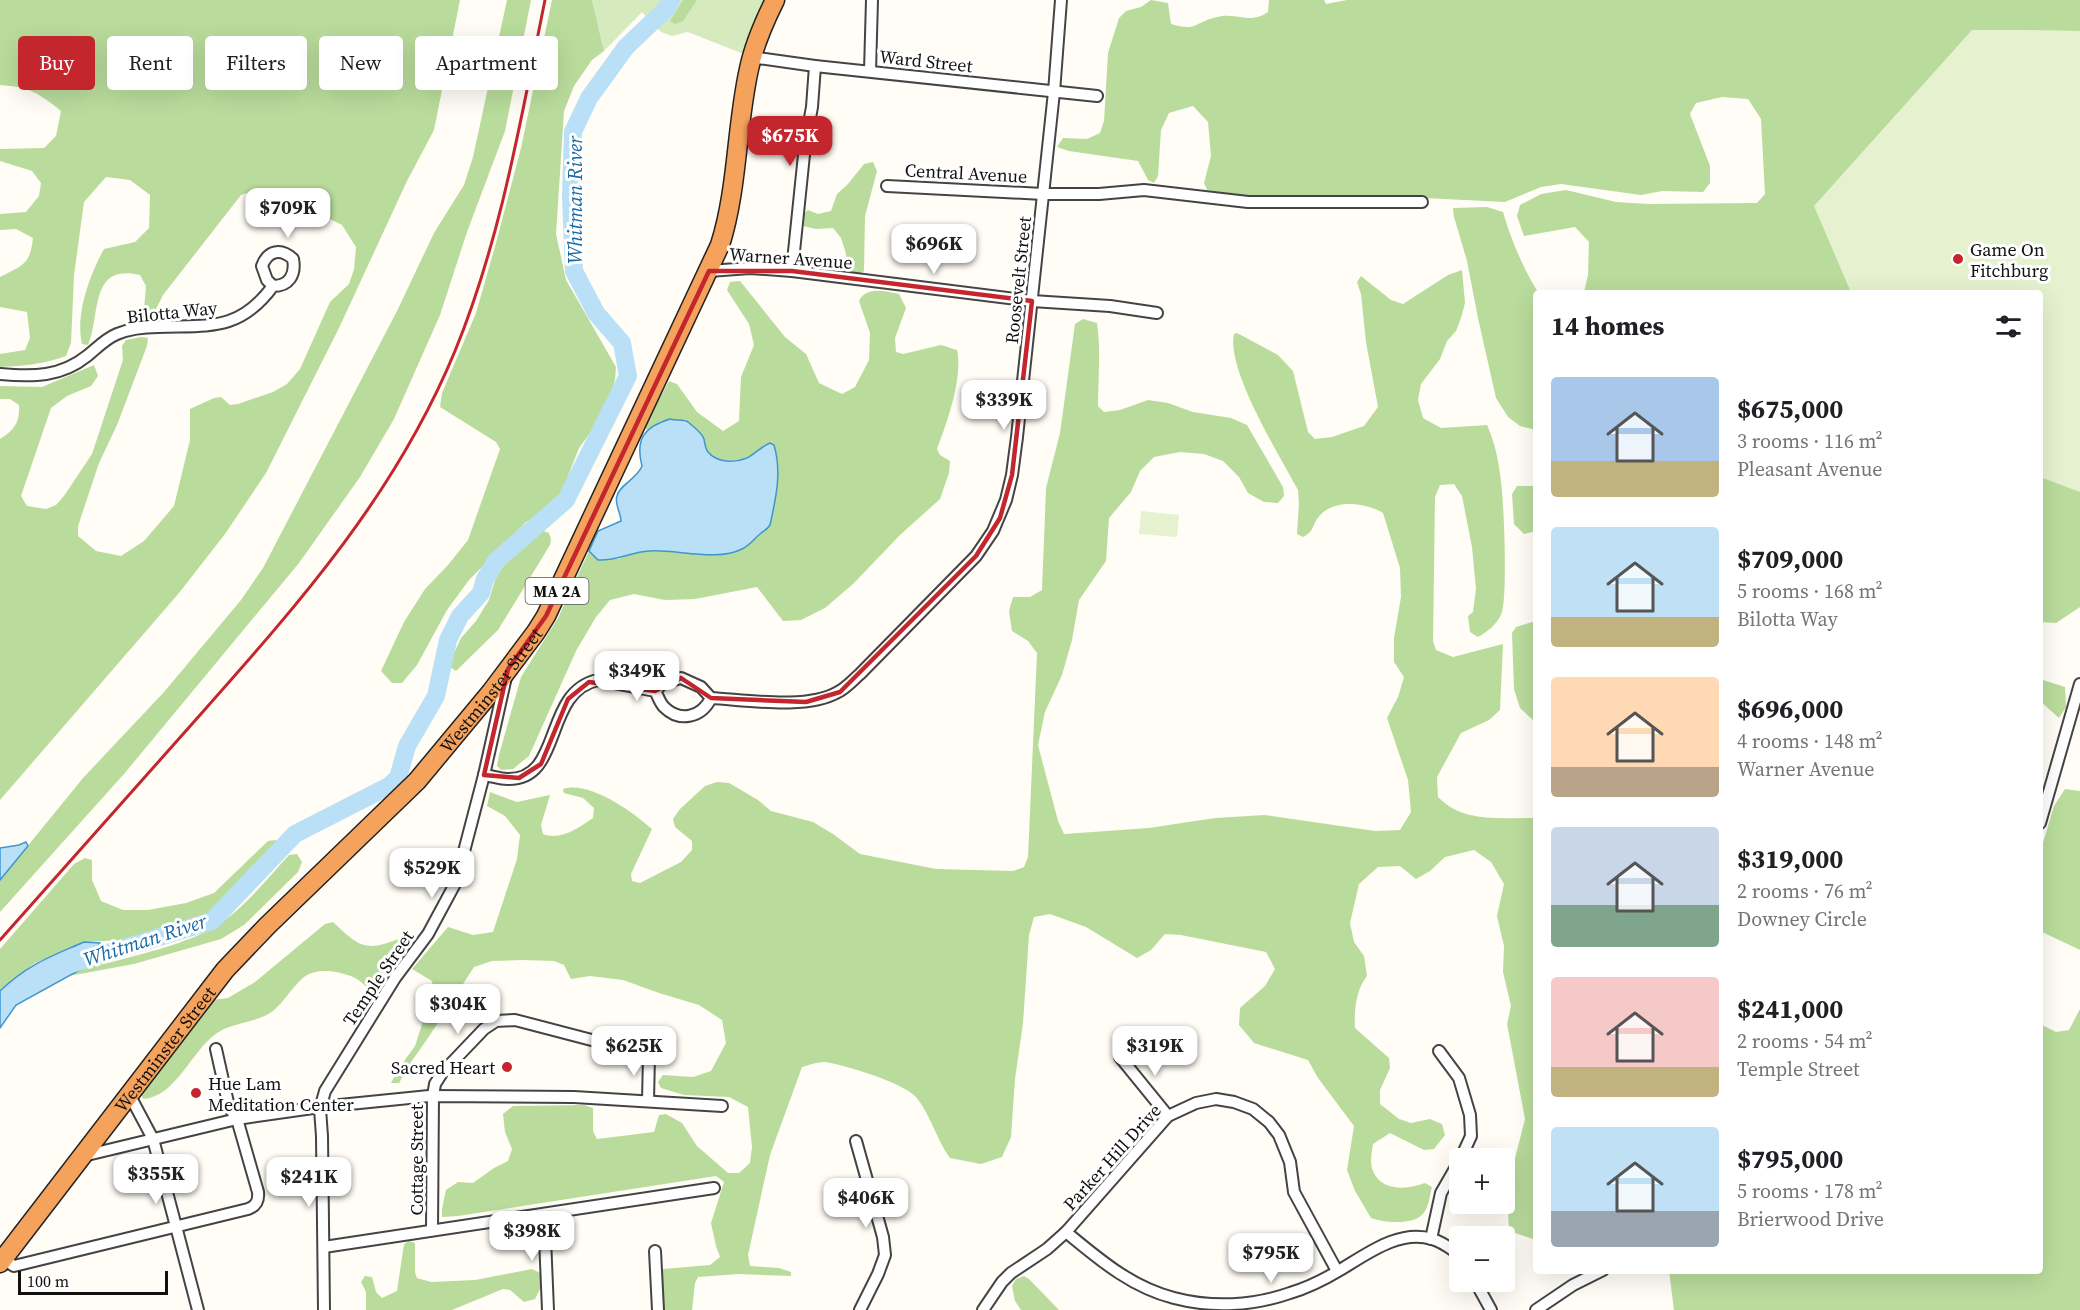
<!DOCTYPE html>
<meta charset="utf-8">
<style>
:root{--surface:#fff;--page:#f6f6f6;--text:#202124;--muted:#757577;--accent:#c4262e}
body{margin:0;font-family:"Source Serif 4",serif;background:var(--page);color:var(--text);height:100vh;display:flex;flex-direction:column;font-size:22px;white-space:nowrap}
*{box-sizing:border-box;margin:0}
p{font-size:20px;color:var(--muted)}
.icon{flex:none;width:33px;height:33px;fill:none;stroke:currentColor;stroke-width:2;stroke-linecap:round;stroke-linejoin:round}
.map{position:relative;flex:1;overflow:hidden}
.drawer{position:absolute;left:1533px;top:290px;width:510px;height:984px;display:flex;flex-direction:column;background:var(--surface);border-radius:6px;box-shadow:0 6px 24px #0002}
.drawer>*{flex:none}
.banner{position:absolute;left:18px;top:36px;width:570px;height:54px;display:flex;gap:12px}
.controls{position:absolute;left:1449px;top:1148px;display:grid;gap:12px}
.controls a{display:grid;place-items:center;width:66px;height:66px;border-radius:6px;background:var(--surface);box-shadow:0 6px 24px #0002;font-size:30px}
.scale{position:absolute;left:18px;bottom:15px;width:150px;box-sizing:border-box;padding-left:6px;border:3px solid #111;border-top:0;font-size:16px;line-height:21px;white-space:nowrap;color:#111;-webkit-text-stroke:4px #fff;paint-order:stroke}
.price{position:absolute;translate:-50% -51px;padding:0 14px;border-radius:12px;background:#fff;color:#222;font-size:20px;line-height:39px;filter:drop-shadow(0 2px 3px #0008)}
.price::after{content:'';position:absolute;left:50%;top:36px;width:18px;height:14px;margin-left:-9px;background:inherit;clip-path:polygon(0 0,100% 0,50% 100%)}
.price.selected{background:var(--accent);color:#fff}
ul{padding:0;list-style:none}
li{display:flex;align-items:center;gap:18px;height:150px;padding:0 18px}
li span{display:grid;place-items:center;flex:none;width:168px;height:120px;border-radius:6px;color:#555}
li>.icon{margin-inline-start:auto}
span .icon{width:72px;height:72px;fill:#fffc;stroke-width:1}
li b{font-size:26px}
h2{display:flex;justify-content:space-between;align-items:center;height:72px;padding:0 18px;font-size:26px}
.tag{padding:0 21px;border-radius:6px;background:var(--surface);box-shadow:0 6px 24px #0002;font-size:21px;line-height:54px}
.tag.selected{background:var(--accent);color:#fff}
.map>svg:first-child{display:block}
.green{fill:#d5ebbd}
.forest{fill:#b9dc9c}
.pitch{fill:#e6f2cf}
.water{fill:#b9e0f7;stroke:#3f96cf;stroke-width:1.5}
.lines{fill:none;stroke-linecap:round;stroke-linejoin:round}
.river{stroke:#b9e0f7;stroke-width:18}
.street-casing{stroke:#444;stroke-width:14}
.highway-casing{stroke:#222;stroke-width:21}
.street{stroke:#fff;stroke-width:10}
.highway{stroke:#f5a25d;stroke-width:18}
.rail{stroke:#c4262e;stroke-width:3}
.marked{fill:none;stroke:#c4262e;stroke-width:4.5;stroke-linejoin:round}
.poi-dot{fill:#c4262e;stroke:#fff;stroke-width:2}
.labels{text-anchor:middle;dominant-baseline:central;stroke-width:6;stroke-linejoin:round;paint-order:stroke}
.shield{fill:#fff;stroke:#585858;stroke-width:1.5}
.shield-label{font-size:16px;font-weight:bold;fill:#111}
.street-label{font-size:18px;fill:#111;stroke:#fff}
.poi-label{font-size:18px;fill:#111;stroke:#fff;text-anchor:start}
.water-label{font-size:20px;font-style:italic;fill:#1768a6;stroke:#fff}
</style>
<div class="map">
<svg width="2080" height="1310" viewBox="0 0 2080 1310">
<rect width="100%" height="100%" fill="#fffdf5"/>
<polygon class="green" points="592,0 775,0 751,57 688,32 672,36 661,32 642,12 604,51"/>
<g class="forest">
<path d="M0,0H460L434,130L407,181L339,328L266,473L225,534L179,593L0,800V439C14,430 20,423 19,405L10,399H0V386L42,387L94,365L98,376L91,386L67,396L51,408L21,496L27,506L46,509L56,505L64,496L92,454L123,360L122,346L126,340L141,337L148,338L147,346L117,425L99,463L78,526V536L96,551L121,556L144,541L174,506L190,440V409L214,398L221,397L230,405L238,404L273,392L287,384L300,369L330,302L349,284L354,269L356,247L342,225L318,213L302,203L262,188L241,195L163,295L154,313L150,316L144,309L146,286L140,275C89,263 101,314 88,345L82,344C75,315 90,274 104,249L135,242L149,228L150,195L130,180L106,177L84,202L74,275L71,343L66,356C44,364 23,366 0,367V354L25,350L30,338L27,312L0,307V277C23,265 30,265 33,238L16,229L0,230V214L26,212L39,196L41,183L32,171L0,161V149L44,148L56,136L61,111C39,93 29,87 0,85Z"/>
<polygon points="507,0 531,0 505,131 467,232 440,315 394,419 360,477 299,563 124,774 0,912 0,880 83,778 164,692 241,600 263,568 397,311 434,233 464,185 473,157"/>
<polygon points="552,0 592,0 604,51 592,60 574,86 564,111 556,234 566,280 616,367 615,380 607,410 579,448 559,499 545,511 526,522 469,580 447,610 417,665 402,683 392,683 381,671 404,622 425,589 448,565 468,540 500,449 496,442 440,407 442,393 476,313 496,243 521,148"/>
<polygon points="683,0 697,0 683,21 675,24 670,21"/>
<path d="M1151,0L1168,3L1171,24C1197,32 1195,22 1217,17C1236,12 1249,25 1268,12L1269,0H1324L1326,4L1347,0H2080V31L1978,30L1823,226L1851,292H1584L1588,275L1589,242L1575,227L1524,236L1517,216L1520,205L1541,194L1566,190L1616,202L1649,204L1757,203L1765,194L1761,119L1748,99L1722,97L1696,103L1690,114L1710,166V183L1703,192L1662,191L1641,195L1561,184L1541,187L1505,202L1424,198L1256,199L1207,190L1204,183L1211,156L1208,122L1193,106L1169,113L1161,130L1158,176L1154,183L1148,180L1138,161L1069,151L1057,147L1063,138L1087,139L1100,133L1104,121L1108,53L1119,18L1126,11L1141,7Z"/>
<polygon points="873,162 877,171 865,216 864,271 858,276 849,269 845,250 841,238 833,228 816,229 803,226 800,217 808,210 818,214 831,211 837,194 848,184 864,164"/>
<path d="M1487,207L1503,212C1511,240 1523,268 1538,292H1536V430L1520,426L1508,417L1496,398L1478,318L1467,261L1454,217L1453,208Z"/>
<path d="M1462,270L1465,303L1461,318L1456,331L1447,341L1440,359L1421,384L1418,400L1423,418L1441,428L1487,425C1495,443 1499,462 1501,482C1504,502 1508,601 1501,615C1496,625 1487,632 1478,637L1470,632L1468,616L1473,612L1476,589L1472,547L1462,496L1454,484L1440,485L1435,497L1433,641L1436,650L1453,657L1503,644L1500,710L1489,720L1461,733L1437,777L1438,797C1464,824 1502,817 1536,818V1240L1509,1231L1507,1190L1525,1119L1507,1024L1511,1006L1503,972L1504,946L1497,916L1504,884L1491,862L1474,850L1445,857L1430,871L1416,879L1400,866L1378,867L1359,884L1350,923L1354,942L1364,956L1367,976C1356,990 1354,1009 1355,1028L1389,1058L1390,1068L1380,1090V1104L1399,1119L1411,1123L1430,1119L1442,1124L1445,1135L1434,1149L1424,1150L1390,1133L1373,1144C1372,1151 1370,1161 1372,1168C1379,1192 1407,1190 1425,1183L1432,1187C1430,1194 1429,1205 1425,1211C1417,1226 1385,1223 1371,1218L1355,1191L1347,1170L1354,1126L1318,1078L1308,1060L1254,1043L1239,1025L1240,1008L1265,986L1275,969L1266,952L1181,935L1165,934L1151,950L1137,958L1086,927L1050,914L1034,917L1029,935L1023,1023L1015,1079L1011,1137L1002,1157L981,1164L950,1158C936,1139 931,1115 916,1097C902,1082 845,1065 825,1062C817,1062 809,1065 802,1067L770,1155L748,1255L750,1266L779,1268L791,1272V1276L738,1274L698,1277L695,1283L692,1310H663V1269L710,1265L720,1257L716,1246L711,1223L724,1182L716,1176L458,1216L442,1217V1209L446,1190L458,1182L473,1183L494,1168L508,1161L512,1149L505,1132L503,1114L513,1106L584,1105L593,1108V1131L597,1139L654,1132L659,1115L666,1114L682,1123L697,1146L728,1173H739L750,1163L752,1147L748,1107L729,1097L684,1095L661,1088L658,1082L663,1075L693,1077L711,1071L726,1043L722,1020L699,1005L659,993L623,980L590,976L571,979L564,965L554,961L522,960L492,961L474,967L430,1035L411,1062L399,1083H391L399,1068L415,1046L433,990L432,981L412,969L448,927L473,935L493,932L517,859L520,835L505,816L487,806L490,792L517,802L550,795L541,825L543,834C561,841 578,828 593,818L594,808L583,798L564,793L563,789C589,780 633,812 652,829L631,874L632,881L640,883L681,862L692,850V841L675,827L673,819L680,809L705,786L717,782L729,783L758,800L771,811L813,822L833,834L860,854L936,869L1013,871L1024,867L1028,857L1037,653L1028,641L1012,631L1009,611L1013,597H1030L1042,590L1046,488L1060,433L1075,324L1083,319L1097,323C1101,349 1098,379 1098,406L1104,412L1120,410L1148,400L1168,403L1193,412L1231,418L1247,425L1283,487L1284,496L1278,503L1264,502L1248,493L1239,477L1223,461L1204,454L1180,452L1154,457L1140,471L1131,492L1109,518L1106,561L1079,600L1072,640L1062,675L1045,712L1038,745L1058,821L1064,834L1149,828L1215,818L1265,815L1375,831L1400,830L1411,812L1408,780L1387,718L1398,697L1404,677L1394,662V638L1401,597L1400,568L1383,513C1365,502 1331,498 1317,519C1311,529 1314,531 1303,537L1297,534L1299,504L1298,490C1280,456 1226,370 1234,334L1237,333L1278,355L1293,371L1308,432L1315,439L1332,437L1364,426L1378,407L1366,342L1361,294L1357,282L1361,276L1391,300L1403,304L1448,275Z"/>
<path d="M740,281L785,337L806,354L819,383L842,394L855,387L869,360L870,333L859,301C866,286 885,291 899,294L906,308L895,338L896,352L903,354L941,345L957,350C963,379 947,422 937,449L940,455L950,461L949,473L940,499L900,535L853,584L825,608L801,620L783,621L757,587L695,599L665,600L634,594L610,600L596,617L576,651L529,756L513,769L501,770L497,766L499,755L521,677L558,618L589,551L593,556L618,559L637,552L650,551L716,554H729L741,550L752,542L770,525L778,473L766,445C759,449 753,456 746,458C734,462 713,463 706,450C704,446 704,440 703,436L683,420C680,421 676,420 672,420C663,419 655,425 647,430L644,426L669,381L677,384L697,412L723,431L739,421L741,377L754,345L749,324L727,290L730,282Z"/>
<polygon points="2040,429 2080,468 2080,607 2056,623 2041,622 2040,620"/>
<polygon points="1517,486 1536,486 1536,531 1524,534 1514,524 1512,494"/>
<polygon points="541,530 549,533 551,539 550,545 498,630 456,671 448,666 461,638 476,621 489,600 495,580 507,560"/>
<polygon points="1536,621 1536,723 1520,708 1514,689 1512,633 1516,627"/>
<polygon points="2040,679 2065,687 2066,707 2059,718 2040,701"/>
<polygon points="2065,789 2080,791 2080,950 2040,931 2040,853 2054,806"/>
<polygon points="276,840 277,846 211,916 123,940 84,942 35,963 13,979 0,991 0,949 74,864 85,858 92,860 92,880 101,901 123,910 148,910 186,903 214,893 268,841"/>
<path d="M297,854L302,862L298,872L244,925L221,939L134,964L69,976C85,967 90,967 108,963C138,955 181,945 209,930C242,912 264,882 289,855Z"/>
<path d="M333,922C358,945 364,953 398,939C405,936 409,934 416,935L374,995C368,989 361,980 353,977C339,971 317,967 304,977C292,987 285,1001 273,1011C257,1023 233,1022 217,1033C191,1051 176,1097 143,1099L141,1093L212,1000L228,998L255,982L325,924Z"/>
<polygon points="2080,1009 2080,1310 1674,1310 1669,1271 2040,1270 2040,1024 2056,1032 2069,1030"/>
<polygon points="409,1241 415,1243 415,1272 417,1278 431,1282 475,1280 532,1269 540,1273 540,1289 535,1299 524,1302 510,1290 503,1289 452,1310 366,1310 366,1292 361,1282 365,1276 372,1277 376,1292 382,1298 397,1291 404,1244"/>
<polygon points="1024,1276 1029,1279 1059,1310 1021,1310 1015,1301 1012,1286 1016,1279"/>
</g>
<g class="pitch">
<polygon points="1972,30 2080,31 2080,492 2040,477 2040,292 1851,292 1814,206"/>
<polygon points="1141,511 1179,515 1177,537 1139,534"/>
</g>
<g class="water">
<path d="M670,419C677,421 683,419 688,422C693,426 702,433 704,439C705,444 705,448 708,452C717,463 735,463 747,458C755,454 762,446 770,443L774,445C782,472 776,498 770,525C767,530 764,530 760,534C754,539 750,545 742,549C717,562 676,549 649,551C631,552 617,561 598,560L589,551L598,531L621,521C621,513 614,504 617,496C619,485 637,479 642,466C635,439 644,427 670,419Z"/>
<polygon points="26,842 28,846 0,880 0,848 19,845"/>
<path d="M84,942L100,943L87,966L16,1005L0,1028V991C28,964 50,957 84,942Z"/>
</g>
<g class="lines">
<polyline class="river" points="71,964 212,921 295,834 389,786 398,778 407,746 436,696 448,640 460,616 481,593 485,579 496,561 566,500 628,376 622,343 596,313 574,271 571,197 573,132 589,98 626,47 667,8 671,0"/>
<defs>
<g id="street">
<polyline points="751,57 815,66 1097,96"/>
<polyline points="870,71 872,0"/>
<polyline points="887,186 1043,194 1099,194 1144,190 1248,202 1422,202"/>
<polyline points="709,271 750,268 792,271 1032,301 1110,306 1157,313"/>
<polyline points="792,271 805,145 812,107 815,66"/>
<path d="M0,374C33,377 61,377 87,356C97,348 105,339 117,334C129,329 144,327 158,327C209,325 239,332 273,286C289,286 296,275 293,259C281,248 268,250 262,266L267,280L273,286"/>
<path d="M711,698C747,700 807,710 838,692C846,688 853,680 860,674L976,556L993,531L1006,500L1012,475L1017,437L1054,92L1061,0"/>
<path d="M484,775C492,776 500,779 507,779C564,781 542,692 598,680L655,691C658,696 660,703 664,707C680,723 702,717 711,698L701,687L681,678L663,683L655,691"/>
<polyline points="2040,823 2080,684"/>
<polyline points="1439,1051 1459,1078 1470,1115 1471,1136 1461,1158"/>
<polyline points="1120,1057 1168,1116"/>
<polyline points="129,1094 153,1139 198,1310"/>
<polyline points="856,1141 883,1237 885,1255 878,1274 860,1310"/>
<polyline points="83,1156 237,1119 320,1107 429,1096 574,1097 722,1106"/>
<polyline points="544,1214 548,1310"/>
<polyline points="432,1230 433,1096 435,1084 442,1073 484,1029 496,1021 515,1020 649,1055 648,1101"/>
<path d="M1066,1232C1100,1260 1131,1287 1174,1298C1212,1308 1253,1306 1290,1293C1307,1288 1325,1279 1340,1270C1367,1254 1399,1229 1432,1239C1443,1242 1451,1249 1460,1255"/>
<polyline points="1431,1239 1441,1193 1460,1160"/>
<polyline points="324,1247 714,1188"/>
<polyline points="655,1251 658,1310"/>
<path d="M3,1259L14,1266L248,1209C256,1206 259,1201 258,1192L237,1119L229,1107L216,1049"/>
<polyline points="1475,1281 1491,1310"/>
<polyline points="324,1310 322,1136 320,1109 325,1091 395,978 428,934 456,882 484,775 506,677"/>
<polyline points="983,1310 1002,1282 1011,1273 1047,1249 1066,1232 1168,1116 1196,1103 1216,1099 1234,1102 1253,1109 1269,1122 1279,1135 1290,1162 1294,1192 1337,1271"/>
<polyline points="1536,1310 1573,1285 1603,1270"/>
</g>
<g id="highway">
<path id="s1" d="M0,1263L225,970L267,926L417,781L491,692L536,632L546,616L720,245C738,188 736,127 749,69C754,45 764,22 775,0"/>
</g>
</defs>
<use href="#street" class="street-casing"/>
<use href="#highway" class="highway-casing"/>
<use href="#street" class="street"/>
<use href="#highway" class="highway"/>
<path class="rail" d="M0,940C66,865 133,790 200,715C301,601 396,494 455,351C501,239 521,118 545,0"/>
</g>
<path class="marked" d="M709,271H792L1032,301L1012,475L1000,518L976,556L840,692L806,702L711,698L681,678L655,691L589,682L568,699L541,764L519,778L484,775L508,669L546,616Z"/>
<g class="poi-dot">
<circle cx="1958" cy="259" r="6"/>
<circle cx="507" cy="1067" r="6"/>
<circle cx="196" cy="1093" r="6"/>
</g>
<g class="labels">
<rect class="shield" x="525.5" y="578" width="63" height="26" rx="4.5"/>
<g class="shield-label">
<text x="557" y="591">MA 2A</text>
</g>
<g class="street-label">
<text transform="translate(926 61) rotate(6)">Ward Street</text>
<text transform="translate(966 173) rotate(3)">Central Avenue</text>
<text transform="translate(791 258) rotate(4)">Warner Avenue</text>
<text transform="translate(1018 280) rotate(-84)">Roosevelt Street</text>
<text transform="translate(172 312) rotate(-6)">Bilotta Way</text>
<text stroke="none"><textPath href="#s1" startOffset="756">Westminster Street</textPath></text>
<text transform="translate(378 978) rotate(-56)">Temple Street</text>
<text stroke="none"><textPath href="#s1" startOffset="270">Westminster Street</textPath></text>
<text transform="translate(1112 1157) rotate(-48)">Parker Hill Drive</text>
<text transform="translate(416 1160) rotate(-90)">Cottage Street</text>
</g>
<g class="poi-label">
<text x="1970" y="249">Game On<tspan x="1970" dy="21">Fitchburg</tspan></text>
<text x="495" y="1067" text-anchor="end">Sacred Heart</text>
<text x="208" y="1083">Hue Lam<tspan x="208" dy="21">Meditation Center</tspan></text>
</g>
<g class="water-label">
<text transform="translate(575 200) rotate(-90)">Whitman River</text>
<text transform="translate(145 940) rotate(-18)">Whitman River</text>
</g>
</g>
</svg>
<div class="controls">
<a>+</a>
<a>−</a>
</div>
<div class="scale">100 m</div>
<b class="price selected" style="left:790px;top:167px">$675K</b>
<b class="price" style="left:288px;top:239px">$709K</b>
<b class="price" style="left:934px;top:275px">$696K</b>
<b class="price" style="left:1004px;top:431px">$339K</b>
<b class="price" style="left:637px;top:702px">$349K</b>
<b class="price" style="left:432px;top:899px">$529K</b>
<b class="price" style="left:458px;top:1035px">$304K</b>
<b class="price" style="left:634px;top:1077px">$625K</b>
<b class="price" style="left:1155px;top:1077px">$319K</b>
<b class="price" style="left:156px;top:1205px">$355K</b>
<b class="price" style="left:309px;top:1208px">$241K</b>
<b class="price" style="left:866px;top:1229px">$406K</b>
<b class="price" style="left:532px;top:1262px">$398K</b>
<b class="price" style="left:1271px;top:1284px">$795K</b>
<div class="banner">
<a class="tag selected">Buy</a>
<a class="tag">Rent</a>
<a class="tag">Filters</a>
<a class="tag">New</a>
<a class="tag">Apartment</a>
</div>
<section class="drawer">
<h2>14 homes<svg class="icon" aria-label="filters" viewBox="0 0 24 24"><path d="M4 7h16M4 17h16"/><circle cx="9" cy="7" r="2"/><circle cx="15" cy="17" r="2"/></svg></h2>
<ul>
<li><span style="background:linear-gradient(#a9c7e8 70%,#c2b280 0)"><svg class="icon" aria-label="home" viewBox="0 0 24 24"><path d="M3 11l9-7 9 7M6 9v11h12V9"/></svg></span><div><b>$675,000</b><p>3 rooms · 116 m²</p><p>Pleasant Avenue</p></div></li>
<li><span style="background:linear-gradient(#bfe0f5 75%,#c2b280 0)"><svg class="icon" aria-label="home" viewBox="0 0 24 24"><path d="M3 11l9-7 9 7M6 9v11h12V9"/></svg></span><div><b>$709,000</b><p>5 rooms · 168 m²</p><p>Bilotta Way</p></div></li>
<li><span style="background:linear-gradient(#ffd9b3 75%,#b9a48a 0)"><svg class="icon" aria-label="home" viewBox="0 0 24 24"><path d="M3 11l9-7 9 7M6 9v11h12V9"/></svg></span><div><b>$696,000</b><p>4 rooms · 148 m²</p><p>Warner Avenue</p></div></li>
<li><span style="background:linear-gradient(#c9d6e8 65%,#7fa58c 0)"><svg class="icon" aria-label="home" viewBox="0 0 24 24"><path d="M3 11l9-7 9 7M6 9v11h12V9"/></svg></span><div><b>$319,000</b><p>2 rooms · 76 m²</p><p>Downey Circle</p></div></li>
<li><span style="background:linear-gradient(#f6c9c9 75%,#c2b280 0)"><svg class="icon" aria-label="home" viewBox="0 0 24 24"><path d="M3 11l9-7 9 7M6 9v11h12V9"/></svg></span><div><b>$241,000</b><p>2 rooms · 54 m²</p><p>Temple Street</p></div></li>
<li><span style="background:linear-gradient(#bfe0f5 70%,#9aa5b1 0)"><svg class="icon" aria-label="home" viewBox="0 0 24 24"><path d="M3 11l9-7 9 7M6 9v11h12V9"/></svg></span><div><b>$795,000</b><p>5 rooms · 178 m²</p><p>Brierwood Drive</p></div></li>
</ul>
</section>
</div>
